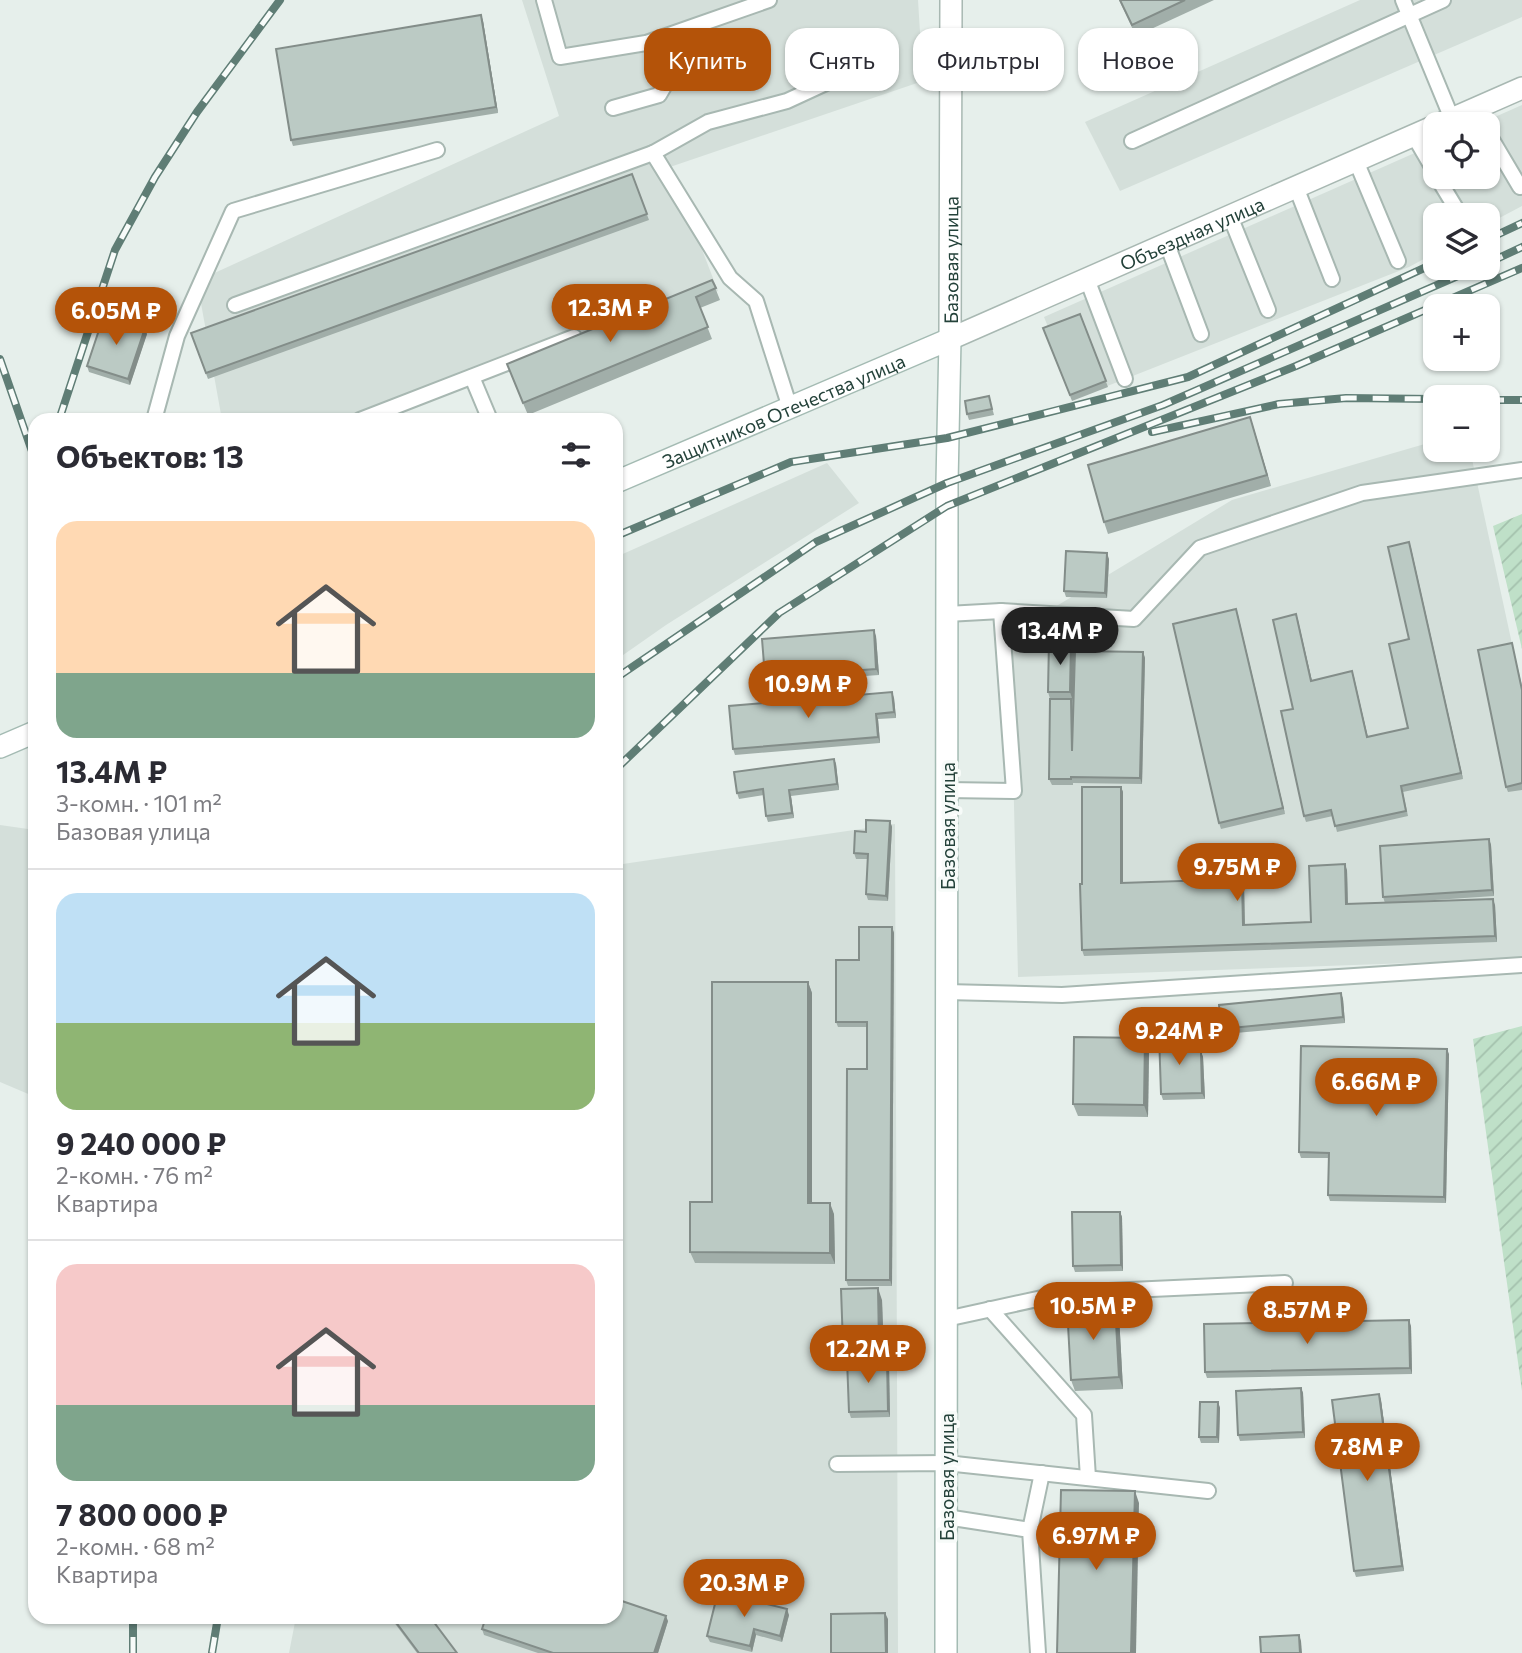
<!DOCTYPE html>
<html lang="ru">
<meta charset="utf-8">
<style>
:root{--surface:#fff;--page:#f7f7f7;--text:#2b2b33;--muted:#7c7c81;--line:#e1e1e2;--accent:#b45309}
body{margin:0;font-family:Commissioner,sans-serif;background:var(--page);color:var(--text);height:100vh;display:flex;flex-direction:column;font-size:26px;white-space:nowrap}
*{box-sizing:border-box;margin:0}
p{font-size:23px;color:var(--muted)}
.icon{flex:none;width:38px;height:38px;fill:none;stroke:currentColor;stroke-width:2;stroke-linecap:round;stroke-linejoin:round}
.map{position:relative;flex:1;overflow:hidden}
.drawer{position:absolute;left:28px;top:413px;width:595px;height:1211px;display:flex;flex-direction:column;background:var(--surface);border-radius:21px;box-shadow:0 2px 5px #0004}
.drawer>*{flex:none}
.banner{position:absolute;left:644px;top:28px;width:665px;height:63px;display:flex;gap:14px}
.tools{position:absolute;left:1423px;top:112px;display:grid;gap:14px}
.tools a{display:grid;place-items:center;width:77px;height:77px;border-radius:14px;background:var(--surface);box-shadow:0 2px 5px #0004;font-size:35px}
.price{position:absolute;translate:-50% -60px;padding:0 16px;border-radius:24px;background:var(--accent);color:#fff;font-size:23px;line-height:46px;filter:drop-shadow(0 2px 4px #0008)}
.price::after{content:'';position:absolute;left:50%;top:42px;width:21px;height:16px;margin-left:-10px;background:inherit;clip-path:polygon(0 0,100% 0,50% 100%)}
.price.current{background:#222;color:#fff}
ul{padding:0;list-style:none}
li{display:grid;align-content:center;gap:14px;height:371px;padding:0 28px}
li+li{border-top:2px solid var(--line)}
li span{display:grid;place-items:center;height:217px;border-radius:21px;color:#555}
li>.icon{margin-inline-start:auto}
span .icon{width:126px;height:126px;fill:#fffc;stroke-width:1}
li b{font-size:30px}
h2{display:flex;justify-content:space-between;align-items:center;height:84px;padding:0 28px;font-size:30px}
.tag{padding:0 24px;border-radius:21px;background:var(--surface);box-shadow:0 2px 5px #0004;font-size:24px;line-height:63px}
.tag.current{background:var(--accent);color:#fff}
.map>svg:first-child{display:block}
.built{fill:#d4dfda}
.garden{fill:url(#garden-furrows)}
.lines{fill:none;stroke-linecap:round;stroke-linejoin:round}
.service-casing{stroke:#a8b8b2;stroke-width:18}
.minor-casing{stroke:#a8b8b2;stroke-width:24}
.tertiary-casing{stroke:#a8b8b2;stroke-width:24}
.secondary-casing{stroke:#a4bbb3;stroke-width:24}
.service{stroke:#fff;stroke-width:14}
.minor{stroke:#fff;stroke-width:21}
.tertiary{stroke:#fff;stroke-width:21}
.secondary{stroke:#fff;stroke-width:21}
.rail-casing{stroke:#5f7d75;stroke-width:8}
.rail{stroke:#f7fbf9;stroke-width:5;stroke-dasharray:16;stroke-linecap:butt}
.wall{fill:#a1aea9}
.shaded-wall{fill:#838d89}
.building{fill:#bbcac4;stroke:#838d89;stroke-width:2}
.labels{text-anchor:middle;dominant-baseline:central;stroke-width:7;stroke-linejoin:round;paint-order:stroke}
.street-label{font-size:19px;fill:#24423a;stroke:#f7fbf9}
</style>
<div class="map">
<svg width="1522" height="1653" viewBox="0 0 1522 1653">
<defs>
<pattern id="garden-furrows" width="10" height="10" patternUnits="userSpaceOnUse" patternTransform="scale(1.75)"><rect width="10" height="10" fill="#bfe0c8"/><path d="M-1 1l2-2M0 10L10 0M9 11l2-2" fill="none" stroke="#a4c1ad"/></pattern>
</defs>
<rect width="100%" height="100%" fill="#e6efeb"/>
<g class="built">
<polygon points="522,0 918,0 923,81 670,167 718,291 382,420 222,420 197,281 559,116"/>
<polygon points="1360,0 1522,0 1522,17 1120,191 1085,122"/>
<polygon points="1522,105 1522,206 1488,224 1488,215 1435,215 1435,253 1409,267 1077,398 1044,317 1435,144 1435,177 1488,177 1488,124 1479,124"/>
<polygon points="1435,441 1435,450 1470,450 1522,690 1522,959 1018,977 1010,634 1232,500"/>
<polygon points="827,463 859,503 666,625 616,660 616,557"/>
<polygon points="895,824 898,1653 289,1653 296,1617 616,1617 616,865"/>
<polygon points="0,825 35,830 35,1087 33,1096 0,1082"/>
</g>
<g class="garden">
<polygon points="1522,514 1522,649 1493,526"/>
<polygon points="1522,1026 1522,1391 1473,1039"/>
</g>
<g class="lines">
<defs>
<g id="service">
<polyline points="544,0 560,57 646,43 769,0"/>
<polyline points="1403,0 1452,119"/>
<polyline points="613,108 659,95 666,83 658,39"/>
<polyline points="1488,133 1520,187"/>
<polyline points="1414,136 1435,172"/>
<polyline points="1132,141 1443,0"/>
<polyline points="653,153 730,278 756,301 790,408"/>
<polyline points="1356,161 1398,261"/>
<polyline points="1437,177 1460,215"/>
<polyline points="1296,187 1332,279"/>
<polyline points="1230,216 1268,310"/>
<polyline points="1167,244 1201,334"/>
<polyline points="1087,279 1125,379"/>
<polyline points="235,305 653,153 708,122 787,101 878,59"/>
<polyline points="472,377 490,420"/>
<polyline points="154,420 177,336 233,211 437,150"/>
<polyline points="360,420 574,337"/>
<polyline points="947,614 1001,611 1134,619 1200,548 1362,493 1522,470"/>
<polyline points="947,790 1014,791 1001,611"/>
<polyline points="946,992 1062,995 1522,965"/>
<polyline points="990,1309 1084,1415 1088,1478"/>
<polyline points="946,1319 1065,1293 1285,1283"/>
<polyline points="837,1464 946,1463 1208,1491"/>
<polyline points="946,1517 1030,1530 1038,1653"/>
<polyline points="1030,1530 1042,1473"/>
</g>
<g id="minor">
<polyline points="1440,124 1522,88"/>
<path id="s1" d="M950,339L1435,126"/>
</g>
<g id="tertiary">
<path id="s2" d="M950,339L951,0"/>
</g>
<g id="secondary">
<path id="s3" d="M616,482L950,339L947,483L946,1653"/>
<polyline points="0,747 35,732"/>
</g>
</defs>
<use href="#service" class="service-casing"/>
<use href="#minor" class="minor-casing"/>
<use href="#tertiary" class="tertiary-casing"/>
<use href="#secondary" class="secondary-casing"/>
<use href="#service" class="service"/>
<use href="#minor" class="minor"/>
<use href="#tertiary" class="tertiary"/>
<use href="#secondary" class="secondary"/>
<defs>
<g id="rail">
<polyline points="1488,239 1522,223"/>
<polyline points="1488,263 1522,247"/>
<polyline points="0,359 35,460"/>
<polyline points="1488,400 1522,400"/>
<polyline points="59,420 115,250 155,177 197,112 280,0"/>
<polyline points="1152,432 1279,404 1346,398 1435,399"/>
<polyline points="616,536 791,462 947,438 1188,377 1435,263"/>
<polyline points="616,678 816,542 947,483 1163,405 1476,268"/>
<polyline points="616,769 779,613 947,506 1296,366 1522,268"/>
<polyline points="133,1653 133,1617"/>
<polyline points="212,1653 218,1617"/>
</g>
</defs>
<use href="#rail" class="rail-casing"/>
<use href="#rail" class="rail"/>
</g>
<g class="wall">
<polygon points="1119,0 1214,0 1136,36"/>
<polygon points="481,15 483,21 498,113 293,146 291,140"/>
<polygon points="632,174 649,220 208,379 191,333"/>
<polygon points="712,280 720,300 700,308 712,339 528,415 511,375"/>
<polygon points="1080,314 1108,387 1072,401 1043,328"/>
<polygon points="147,334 130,385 89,372 87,366"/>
<polygon points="989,396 994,415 969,420 967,414"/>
<polygon points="1250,417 1271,486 1108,534 1104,522"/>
<polygon points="1409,542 1463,779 1403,792 1408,816 1337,832 1333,816 1306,822 1304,816 1293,709 1296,614 1312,681 1352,671 1368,737 1408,728"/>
<polygon points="1109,559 1107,598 1066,597 1064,591"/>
<polygon points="1236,609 1285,814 1221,829 1219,823"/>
<polygon points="876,636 879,675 767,683 765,677"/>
<polygon points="1071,641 1075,652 1143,652 1145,658 1142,784 1073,783 1073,785 1052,785 1049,779 1050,699 1048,692"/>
<polygon points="1512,643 1522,686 1522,790 1508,792 1506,787"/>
<polygon points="894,698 896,718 878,719 880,743 735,755 733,749"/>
<polygon points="834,759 836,764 839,790 791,796 794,818 768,822 766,816 764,795 739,799 737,793"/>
<polygon points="1121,787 1123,792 1123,883 1242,879 1244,885 1245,925 1311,922 1347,870 1348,904 1385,903 1383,897 1489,839 1491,845 1494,896 1390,903 1495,905 1497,942 1084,956 1082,950 1082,884"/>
<polygon points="890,821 892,827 888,901 868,900 866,894 868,859 856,859 854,853 866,832"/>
<polygon points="892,927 894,933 892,1286 848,1286 846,1280 867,1069 867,1027 838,1027 836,1022 859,960"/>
<polygon points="808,982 812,993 812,1203 834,1214 835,1264 695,1263 690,1252"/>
<polygon points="1341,993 1343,999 1345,1023 1224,1034 1221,1029"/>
<polygon points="1179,1033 1182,1039 1182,1052 1201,1052 1203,1057 1205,1099 1163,1100 1161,1094"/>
<polygon points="1149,1050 1148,1117 1078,1116 1073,1104"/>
<polygon points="1449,1054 1446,1203 1330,1201 1328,1195 1329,1158 1301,1158 1299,1152"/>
<polygon points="1120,1212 1122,1217 1123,1271 1075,1272 1073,1266"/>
<polygon points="882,1300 884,1355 847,1357 843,1345"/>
<polygon points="1119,1315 1123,1389 1075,1391 1071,1380"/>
<polygon points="1411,1326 1412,1374 1207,1378 1205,1372"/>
<polygon points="889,1364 890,1417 851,1418 849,1412"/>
<polygon points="1301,1388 1303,1393 1305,1438 1240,1441 1238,1435"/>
<polygon points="1379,1394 1381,1400 1404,1571 1356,1577 1354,1571"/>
<polygon points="1218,1402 1220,1408 1219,1443 1201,1443 1199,1437"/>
<polygon points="789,1615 782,1642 756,1635 752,1652 710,1642 707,1636"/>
<polygon points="390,1617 430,1617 457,1653 417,1653"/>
<polygon points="668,1621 658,1653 538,1653 484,1635 482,1629"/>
</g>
<g class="shaded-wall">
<polygon points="481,15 483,21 498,113 496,107"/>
<polygon points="145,328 147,334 130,385 128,379"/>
<polygon points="1250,417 1254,429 1271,486 1267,475"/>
<polygon points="1409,542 1411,548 1463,779 1461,773"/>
<polygon points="1107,553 1109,559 1107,598 1105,593"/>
<polygon points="1236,609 1238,615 1285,814 1283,808"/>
<polygon points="1296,614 1298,620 1313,686 1311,681"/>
<polygon points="874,630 876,636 879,675 876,669"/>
<polygon points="1071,641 1075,653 1074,704 1070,692"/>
<polygon points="1143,652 1145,658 1142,784 1140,778"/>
<polygon points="1352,671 1354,677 1369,743 1367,737"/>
<polygon points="892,692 894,698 896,718 894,712"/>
<polygon points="876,714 878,719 880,743 878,737"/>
<polygon points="834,759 836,764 839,790 837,784"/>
<polygon points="1121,787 1123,792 1123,889 1121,883"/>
<polygon points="789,790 791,796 794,818 792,813"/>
<polygon points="890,821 892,827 888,901 886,896"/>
<polygon points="1489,839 1491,845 1494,896 1492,890"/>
<polygon points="1345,864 1347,870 1348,910 1346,904"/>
<polygon points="1242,879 1244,885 1245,931 1243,925"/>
<polygon points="1493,899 1495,905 1497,942 1495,936"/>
<polygon points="892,927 894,933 892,1286 890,1280"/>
<polygon points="808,982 812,993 812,1215 808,1203"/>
<polygon points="1341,993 1343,999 1345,1023 1343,1017"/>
<polygon points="1179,1033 1182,1039 1182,1058 1180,1052"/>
<polygon points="1145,1038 1149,1050 1148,1117 1144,1105"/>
<polygon points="1447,1049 1449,1054 1446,1203 1444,1197"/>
<polygon points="1201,1052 1203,1057 1205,1099 1202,1093"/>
<polygon points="830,1203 834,1214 835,1264 830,1253"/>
<polygon points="1120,1212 1122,1217 1123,1271 1121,1265"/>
<polygon points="878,1288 882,1300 884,1355 879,1344"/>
<polygon points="1115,1304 1119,1315 1123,1389 1119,1377"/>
<polygon points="1409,1320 1411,1326 1412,1374 1410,1368"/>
<polygon points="887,1358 889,1364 890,1417 888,1411"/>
<polygon points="1301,1388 1303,1393 1305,1438 1303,1432"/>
<polygon points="1379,1394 1381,1400 1404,1571 1402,1566"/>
<polygon points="1218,1402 1220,1408 1219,1443 1217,1437"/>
<polygon points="1135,1491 1139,1503 1136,1653 1131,1653"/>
<polygon points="787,1609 789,1615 782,1642 780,1636"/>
<polygon points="885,1613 888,1619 888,1653 886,1653"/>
<polygon points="666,1616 668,1621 658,1653 654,1653"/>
<polygon points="754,1629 756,1635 752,1652 750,1646"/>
<polygon points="1299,1635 1301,1641 1302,1653 1300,1653"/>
</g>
<g class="building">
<polygon points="1120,0 1185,0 1132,25"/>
<polygon points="481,15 496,107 291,140 276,49"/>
<polygon points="632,174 647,214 206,373 191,333"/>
<polygon points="712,280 716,288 696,297 708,327 523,403 507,364"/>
<polygon points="1080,314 1106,381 1070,395 1043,328"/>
<polygon points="104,315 145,328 128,379 87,366"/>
<polygon points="989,396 992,409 967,414 965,401"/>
<polygon points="1250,417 1267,475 1104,522 1088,465"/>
<polygon points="1409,542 1461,773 1401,786 1406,811 1335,826 1331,810 1304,816 1281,711 1293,709 1273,620 1296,614 1311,681 1352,671 1367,737 1408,728 1389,644 1409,639 1388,547"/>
<polygon points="1066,551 1107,553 1105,593 1064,591"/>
<polygon points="1236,609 1283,808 1219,823 1173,624"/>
<polygon points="874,630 876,669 765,677 762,639"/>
<polygon points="1049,641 1071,641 1070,692 1048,692"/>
<polygon points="1512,643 1522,690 1522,783 1506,787 1478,650"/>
<polygon points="1075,651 1143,652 1140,778 1071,777 1071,779 1049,779 1050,699 1071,699 1072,751"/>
<polygon points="892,692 894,712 876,714 878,737 733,749 729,706"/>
<polygon points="834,759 837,784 789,790 792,813 766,816 763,789 737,793 734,772"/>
<polygon points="1082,787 1121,787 1121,883 1242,879 1243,925 1311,922 1309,866 1345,864 1346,904 1493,899 1495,936 1082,950 1080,884 1082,884"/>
<polygon points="866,820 890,821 886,896 866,894 868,854 854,853 855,831 866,832"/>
<polygon points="1489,839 1492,890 1383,897 1380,846"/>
<polygon points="859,927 892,927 890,1280 846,1280 847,1069 867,1069 867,1022 836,1022 836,960 859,960"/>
<polygon points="712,982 808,982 808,1203 830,1203 830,1253 690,1252 690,1202 712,1202"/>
<polygon points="1341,993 1343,1017 1221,1029 1219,1005"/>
<polygon points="1179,1033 1180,1052 1201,1052 1202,1093 1161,1094 1159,1034"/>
<polygon points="1074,1037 1145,1038 1144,1105 1073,1104"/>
<polygon points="1301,1046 1447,1049 1444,1197 1328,1195 1329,1153 1299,1152"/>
<polygon points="31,1116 35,1116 35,1147"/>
<polygon points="1072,1212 1120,1212 1121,1265 1073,1266"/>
<polygon points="878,1288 879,1344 843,1345 841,1289"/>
<polygon points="1115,1304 1119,1377 1071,1380 1067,1306"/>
<polygon points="1409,1320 1410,1368 1205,1372 1204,1324"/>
<polygon points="887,1358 888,1411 849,1412 847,1359"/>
<polygon points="1301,1388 1303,1432 1238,1435 1236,1391"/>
<polygon points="1379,1394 1402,1566 1354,1571 1332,1400"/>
<polygon points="1200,1402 1218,1402 1217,1437 1199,1437"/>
<polygon points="1061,1490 1135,1491 1131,1653 1057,1653"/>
<polygon points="718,1592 787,1609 780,1636 754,1629 750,1646 707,1636"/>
<polygon points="616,1599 666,1616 654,1653 553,1653 482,1629 486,1617 616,1617"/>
<polygon points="885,1613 886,1653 831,1653 831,1614"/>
<polygon points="392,1617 430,1617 457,1653 419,1653"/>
<polygon points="1299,1635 1300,1653 1261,1653 1260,1637"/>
</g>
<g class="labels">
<g class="street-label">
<text stroke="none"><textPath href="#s1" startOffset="264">Объездная улица</textPath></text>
<text stroke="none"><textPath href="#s2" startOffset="79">Базовая улица</textPath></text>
<text stroke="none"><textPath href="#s3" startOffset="182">Защитников Отечества улица</textPath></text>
<text transform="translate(947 826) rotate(-90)">Базовая улица</text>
<text transform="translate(946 1477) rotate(-90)">Базовая улица</text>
</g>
</g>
</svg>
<div class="tools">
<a><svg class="icon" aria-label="locate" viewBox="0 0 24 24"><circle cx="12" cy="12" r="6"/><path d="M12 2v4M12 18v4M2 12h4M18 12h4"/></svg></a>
<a><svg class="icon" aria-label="layers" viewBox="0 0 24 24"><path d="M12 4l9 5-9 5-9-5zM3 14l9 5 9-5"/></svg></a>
<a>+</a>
<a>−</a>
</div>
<b class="price" style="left:610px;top:344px">12.3M ₽</b>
<b class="price" style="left:116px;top:347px">6.05M ₽</b>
<b class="price current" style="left:1060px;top:667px">13.4M ₽</b>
<b class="price" style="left:808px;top:720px">10.9M ₽</b>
<b class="price" style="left:1237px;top:903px">9.75M ₽</b>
<b class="price" style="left:1179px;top:1067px">9.24M ₽</b>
<b class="price" style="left:1376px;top:1118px">6.66M ₽</b>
<b class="price" style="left:1093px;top:1342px">10.5M ₽</b>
<b class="price" style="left:1307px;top:1346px">8.57M ₽</b>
<b class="price" style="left:868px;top:1385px">12.2M ₽</b>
<b class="price" style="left:1367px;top:1483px">7.8M ₽</b>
<b class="price" style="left:1096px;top:1572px">6.97M ₽</b>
<b class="price" style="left:744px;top:1619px">20.3M ₽</b>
<div class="banner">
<a class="tag current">Купить</a>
<a class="tag">Снять</a>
<a class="tag">Фильтры</a>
<a class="tag">Новое</a>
</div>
<section class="drawer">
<h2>Объектов: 13<svg class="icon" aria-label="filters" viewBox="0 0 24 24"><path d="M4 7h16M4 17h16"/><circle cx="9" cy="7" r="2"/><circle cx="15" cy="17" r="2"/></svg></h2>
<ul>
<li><span style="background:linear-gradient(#ffd9b3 70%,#7fa58c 0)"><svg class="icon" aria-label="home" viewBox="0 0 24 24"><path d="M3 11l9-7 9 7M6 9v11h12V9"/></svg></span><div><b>13.4M ₽</b><p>3-комн. · 101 m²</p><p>Базовая улица</p></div></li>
<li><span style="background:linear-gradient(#bfe0f5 60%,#8fb573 0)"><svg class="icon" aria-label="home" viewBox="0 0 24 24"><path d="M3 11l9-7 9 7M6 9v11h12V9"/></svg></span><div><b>9 240 000 ₽</b><p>2-комн. · 76 m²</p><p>Квартира</p></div></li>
<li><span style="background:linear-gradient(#f6c9c9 65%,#7fa58c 0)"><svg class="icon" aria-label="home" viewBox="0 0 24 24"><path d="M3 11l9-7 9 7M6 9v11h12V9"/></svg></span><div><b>7 800 000 ₽</b><p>2-комн. · 68 m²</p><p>Квартира</p></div></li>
</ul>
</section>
</div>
